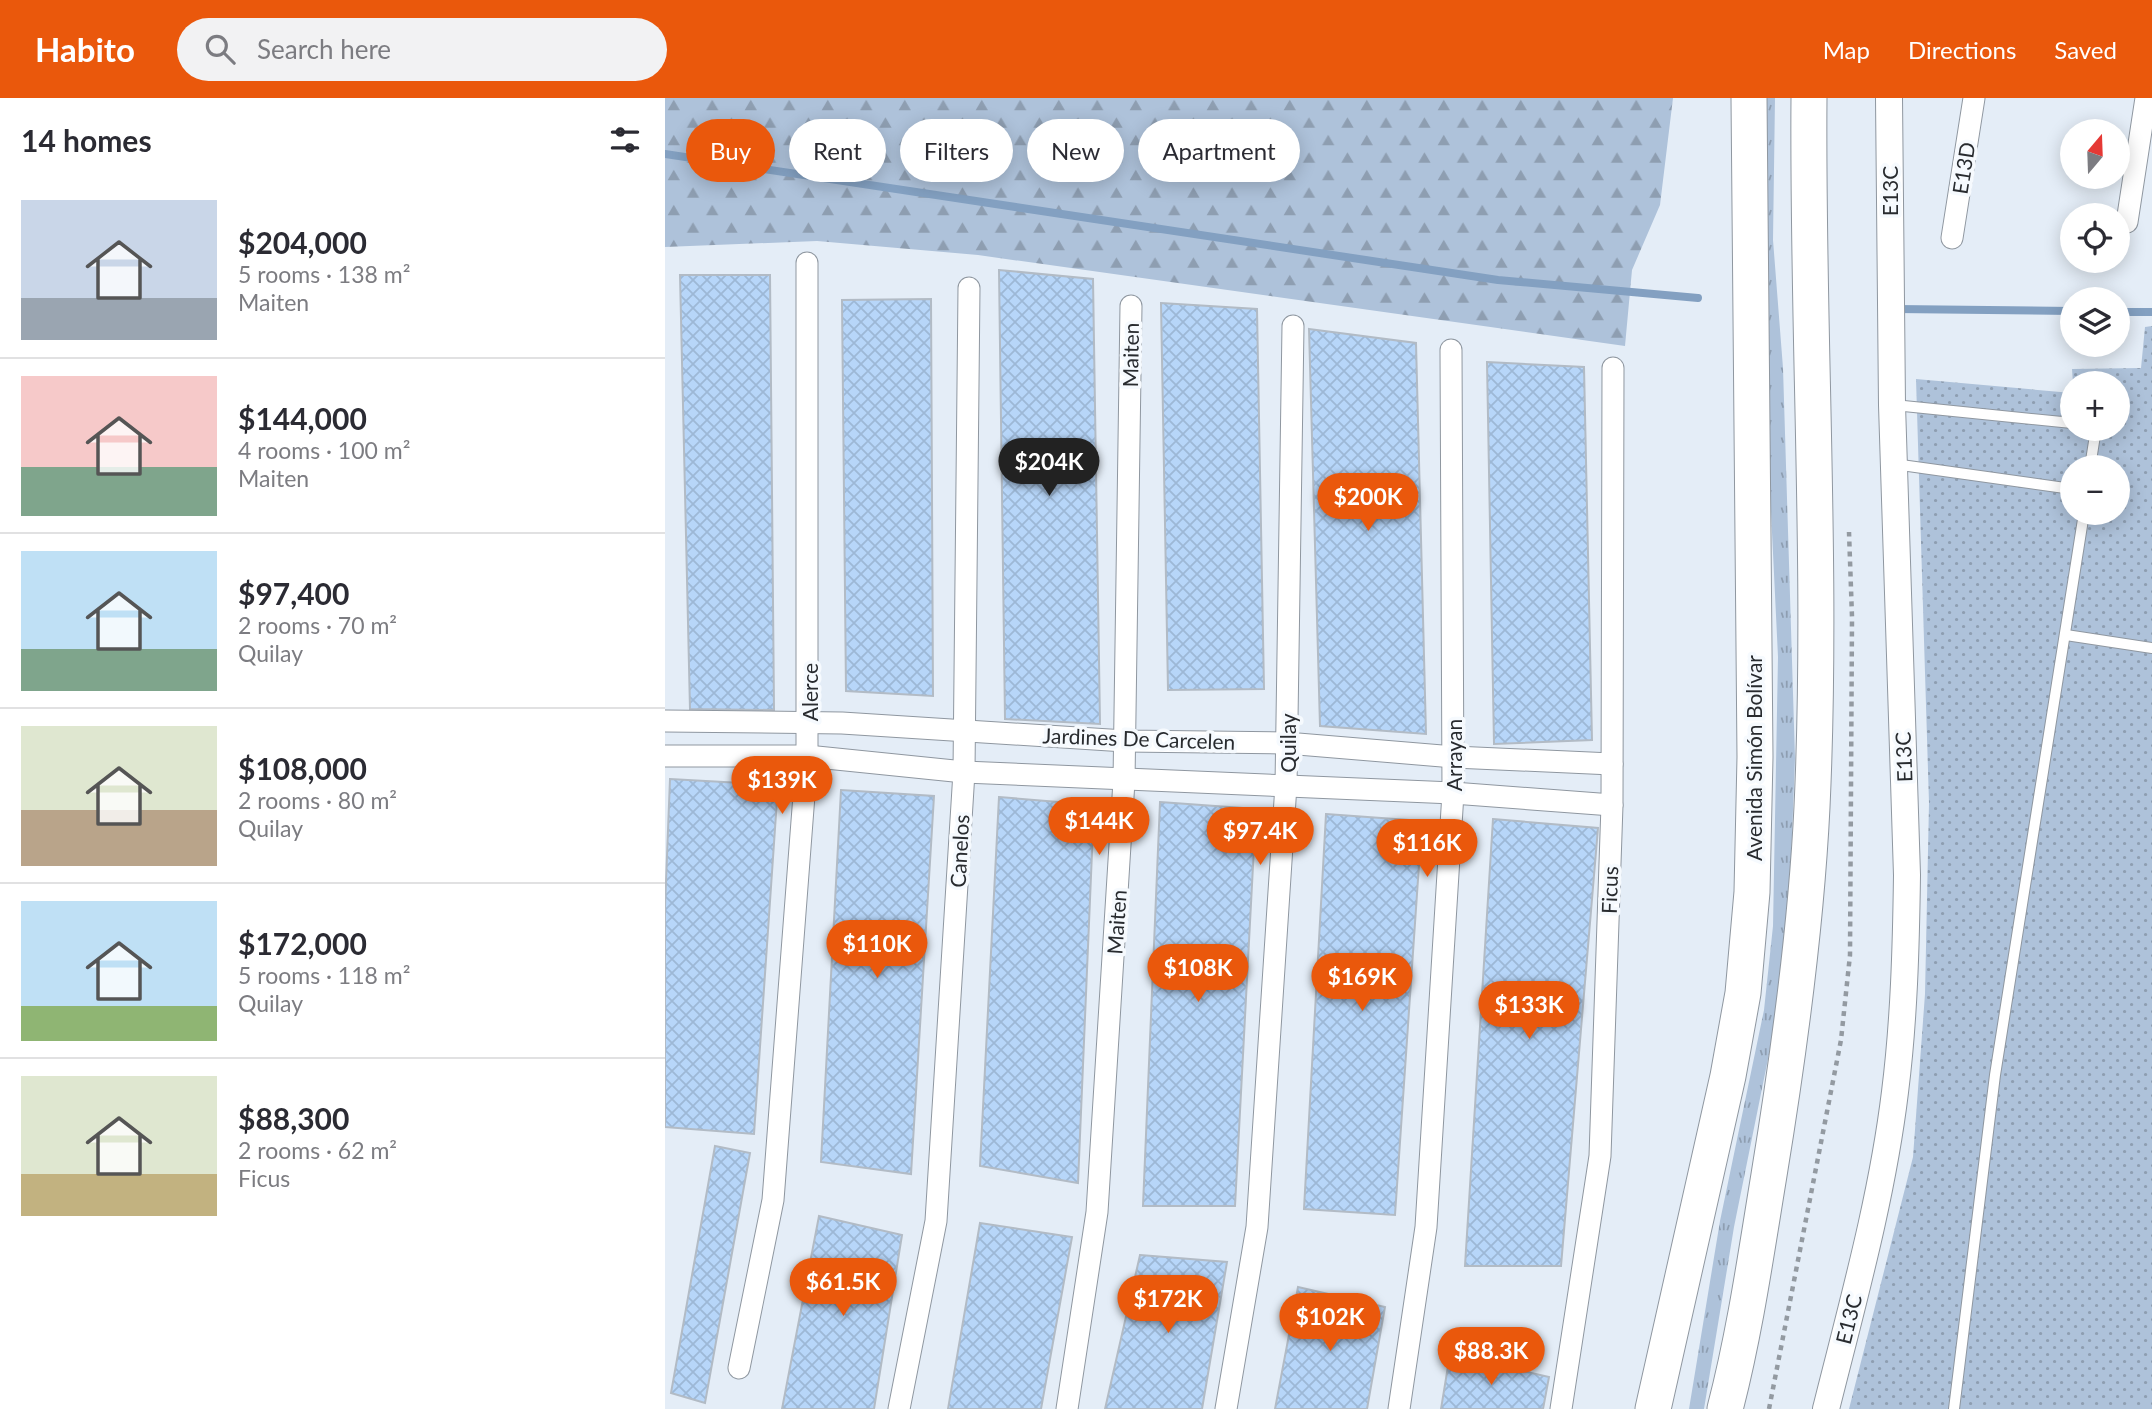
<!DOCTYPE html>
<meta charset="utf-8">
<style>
:root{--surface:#fff;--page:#f2f2f3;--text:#2b2b33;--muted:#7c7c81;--line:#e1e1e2;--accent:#ea580c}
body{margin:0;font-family:Lato,sans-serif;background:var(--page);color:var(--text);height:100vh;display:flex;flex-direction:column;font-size:26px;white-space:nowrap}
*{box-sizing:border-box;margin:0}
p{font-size:23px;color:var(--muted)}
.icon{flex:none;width:38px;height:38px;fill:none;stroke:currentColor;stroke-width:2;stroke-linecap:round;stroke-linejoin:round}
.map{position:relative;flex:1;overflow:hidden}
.panel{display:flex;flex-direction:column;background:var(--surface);width:665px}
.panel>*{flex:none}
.hud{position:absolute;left:21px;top:21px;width:665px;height:63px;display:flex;gap:14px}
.needle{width:46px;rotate:19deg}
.controls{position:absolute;left:1395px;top:21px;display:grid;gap:14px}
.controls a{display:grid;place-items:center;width:70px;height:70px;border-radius:50%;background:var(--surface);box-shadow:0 4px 18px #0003;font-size:35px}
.price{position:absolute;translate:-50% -60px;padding:0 16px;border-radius:24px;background:var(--accent);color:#fff;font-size:23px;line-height:46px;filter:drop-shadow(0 2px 4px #0008)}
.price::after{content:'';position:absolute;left:50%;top:42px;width:21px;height:16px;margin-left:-10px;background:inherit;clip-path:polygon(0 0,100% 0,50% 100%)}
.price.on{background:#222;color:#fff}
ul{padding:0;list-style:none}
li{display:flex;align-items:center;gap:21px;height:175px;padding:0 21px}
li+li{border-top:2px solid var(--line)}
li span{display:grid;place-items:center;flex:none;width:196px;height:140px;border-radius:0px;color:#555}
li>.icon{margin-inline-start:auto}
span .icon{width:84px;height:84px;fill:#fffc;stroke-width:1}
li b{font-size:30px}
h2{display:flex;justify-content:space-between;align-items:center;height:84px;padding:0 21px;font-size:30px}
.tag{padding:0 24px;border-radius:32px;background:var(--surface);box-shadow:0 4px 18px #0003;font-size:24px;line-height:63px}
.tag.on{background:var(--accent);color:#fff}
header{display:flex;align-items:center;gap:42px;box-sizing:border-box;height:98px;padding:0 35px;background:var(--accent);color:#fff}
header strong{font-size:33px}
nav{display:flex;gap:38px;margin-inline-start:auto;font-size:24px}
.search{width:490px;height:63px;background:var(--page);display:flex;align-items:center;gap:18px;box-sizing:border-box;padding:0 24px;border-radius:38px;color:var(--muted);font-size:26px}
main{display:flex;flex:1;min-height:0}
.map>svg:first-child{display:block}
.grass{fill:url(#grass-tufts)}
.forest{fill:url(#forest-firs)}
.park{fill:url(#park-dots);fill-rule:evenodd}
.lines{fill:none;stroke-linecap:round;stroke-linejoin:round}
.stream{stroke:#83a0c1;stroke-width:8}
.building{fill:url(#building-cross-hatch);stroke:#b2bbc5;stroke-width:2}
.service-casing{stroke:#8f97a0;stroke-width:12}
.minor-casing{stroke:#8f97a0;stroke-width:23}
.tertiary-casing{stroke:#8f97a0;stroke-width:28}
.trunk-casing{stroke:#8f97a0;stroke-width:37}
.path{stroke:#939aa1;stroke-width:4.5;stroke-dasharray:5 5;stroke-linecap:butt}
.service{stroke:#fff;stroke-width:10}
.minor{stroke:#fff;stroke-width:21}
.tertiary{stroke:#fff;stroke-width:26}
.trunk{stroke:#fff;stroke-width:35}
.labels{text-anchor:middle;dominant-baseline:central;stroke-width:7;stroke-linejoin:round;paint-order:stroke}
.street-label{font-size:21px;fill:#282b2f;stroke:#f6fafe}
</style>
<header>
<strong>Habito</strong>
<div class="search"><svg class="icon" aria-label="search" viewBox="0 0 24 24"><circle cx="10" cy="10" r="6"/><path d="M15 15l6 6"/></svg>Search here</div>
<nav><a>Map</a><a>Directions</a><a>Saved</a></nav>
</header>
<main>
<section class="panel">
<h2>14 homes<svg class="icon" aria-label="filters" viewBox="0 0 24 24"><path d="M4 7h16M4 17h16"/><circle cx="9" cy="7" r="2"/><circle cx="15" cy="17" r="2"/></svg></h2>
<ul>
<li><span style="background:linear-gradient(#c9d6e8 70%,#9aa5b1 0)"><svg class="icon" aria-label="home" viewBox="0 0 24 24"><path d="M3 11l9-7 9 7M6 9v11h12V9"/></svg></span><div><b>$204,000</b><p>5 rooms · 138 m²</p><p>Maiten</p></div></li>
<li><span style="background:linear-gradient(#f6c9c9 65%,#7fa58c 0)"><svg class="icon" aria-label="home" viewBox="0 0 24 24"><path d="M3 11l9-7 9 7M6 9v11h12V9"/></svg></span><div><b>$144,000</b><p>4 rooms · 100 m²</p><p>Maiten</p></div></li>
<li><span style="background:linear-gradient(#bfe0f5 70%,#7fa58c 0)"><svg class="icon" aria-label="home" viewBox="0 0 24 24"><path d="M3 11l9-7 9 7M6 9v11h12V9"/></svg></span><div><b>$97,400</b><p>2 rooms · 70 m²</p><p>Quilay</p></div></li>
<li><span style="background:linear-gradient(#dfe7d0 60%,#b9a48a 0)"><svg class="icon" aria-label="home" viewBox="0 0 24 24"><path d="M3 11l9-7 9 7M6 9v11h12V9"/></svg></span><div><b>$108,000</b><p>2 rooms · 80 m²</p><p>Quilay</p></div></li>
<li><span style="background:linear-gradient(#bfe0f5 75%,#8fb573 0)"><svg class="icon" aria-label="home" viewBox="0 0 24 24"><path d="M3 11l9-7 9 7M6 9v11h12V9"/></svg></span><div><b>$172,000</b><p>5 rooms · 118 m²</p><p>Quilay</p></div></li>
<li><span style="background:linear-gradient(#dfe7d0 70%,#c2b280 0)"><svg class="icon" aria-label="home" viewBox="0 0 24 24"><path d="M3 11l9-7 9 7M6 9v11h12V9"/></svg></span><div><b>$88,300</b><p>2 rooms · 62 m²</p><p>Ficus</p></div></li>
</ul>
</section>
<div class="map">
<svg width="1487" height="1311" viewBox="0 0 1487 1311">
<defs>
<pattern id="grass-tufts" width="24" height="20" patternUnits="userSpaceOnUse" patternTransform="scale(1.75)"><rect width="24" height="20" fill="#aec2da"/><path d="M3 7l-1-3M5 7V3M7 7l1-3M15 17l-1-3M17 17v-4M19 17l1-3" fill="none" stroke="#8e9eb1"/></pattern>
<pattern id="forest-firs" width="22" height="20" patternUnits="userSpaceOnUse" patternTransform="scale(1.75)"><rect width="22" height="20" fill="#aec2da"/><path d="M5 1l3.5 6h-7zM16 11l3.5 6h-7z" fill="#8e9eb1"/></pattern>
<pattern id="park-dots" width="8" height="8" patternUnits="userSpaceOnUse" patternTransform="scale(1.75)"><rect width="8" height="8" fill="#aec2da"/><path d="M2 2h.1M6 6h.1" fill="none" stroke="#8e9eb1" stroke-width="1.8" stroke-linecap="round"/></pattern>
<pattern id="building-cross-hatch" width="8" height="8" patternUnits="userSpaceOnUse" patternTransform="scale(1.75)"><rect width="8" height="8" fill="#b7d6f9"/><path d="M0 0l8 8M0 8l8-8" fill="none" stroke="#9db8d6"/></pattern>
</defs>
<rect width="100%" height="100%" fill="#e4edf7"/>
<polygon class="grass" points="1092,0 1110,0 1108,142 1118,270 1130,660 1122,867 1069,1129 1039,1311 1024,1311 1055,1123 1099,912 1108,828 1113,559 1099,268"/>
<polygon class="forest" points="0,0 1008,0 995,107 967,172 960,248 313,157 152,143 0,149"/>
<path class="park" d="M1487,228V1311H1184L1248,1059L1260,896L1264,705L1251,281L1407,295V331H1452V285H1408L1407,271L1476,270L1480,229ZM1407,369H1452V415H1407Z"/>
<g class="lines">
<g class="stream">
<polyline points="0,56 833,182 1033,200"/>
<polyline points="1231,211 1407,213"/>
<polyline points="1452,214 1487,214"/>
</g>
</g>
<g class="building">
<polygon points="334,172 428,181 435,626 340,621"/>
<polygon points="15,177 105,177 109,612 25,611"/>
<polygon points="266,201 268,598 181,593 177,202"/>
<polygon points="496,205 592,211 599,591 503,592"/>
<polygon points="644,231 751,245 761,636 655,628"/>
<polygon points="822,264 919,269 927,642 829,646"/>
<polygon points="5,681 113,687 89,1036 0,1029 0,809"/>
<polygon points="176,692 269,698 246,1076 156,1064"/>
<polygon points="334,699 429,707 413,1085 315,1068"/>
<polygon points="495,704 591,711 570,1108 478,1108"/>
<polygon points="661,716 757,723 730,1117 639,1111"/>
<polygon points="828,721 933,730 896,1168 800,1168"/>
<polygon points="50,1048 85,1055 40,1305 6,1295"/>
<polygon points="154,1118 237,1137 209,1311 117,1311"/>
<polygon points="315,1125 407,1139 376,1311 283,1311"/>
<polygon points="475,1157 562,1164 537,1311 440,1311"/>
<polygon points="633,1189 720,1209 702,1311 610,1311"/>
<polygon points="785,1256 884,1279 878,1311 776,1311"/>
</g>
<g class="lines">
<defs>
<g id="service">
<polyline points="1229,307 1407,325"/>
<polyline points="1229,366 1407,391"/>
<polyline points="1425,369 1431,331"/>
<polyline points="1401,537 1487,550"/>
<polyline points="1289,1311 1330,977 1419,415"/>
</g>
<g id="minor">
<polyline points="1462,124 1481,0"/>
<polyline points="1287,140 1309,0"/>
<polyline points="0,623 177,625 460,643 621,645 789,659 947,666"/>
<polyline points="0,658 142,658 299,674 788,695 947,707"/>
<polyline points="74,1270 108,1102 142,658 142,165"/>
<polyline points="234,1311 271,1123 299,674 304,190"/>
<polyline points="402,1311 432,1114 459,683 466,208"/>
<polyline points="561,1311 592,1129 621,687 628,228"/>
<polyline points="734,1311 761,1129 788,695 786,252"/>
<polyline points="896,1311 935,1058 947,707 948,270"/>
</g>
<path id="tertiary" d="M1161,1311C1187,1207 1217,1101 1230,994C1239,923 1241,849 1242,777L1227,307L1224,0"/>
<g id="trunk">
<polyline points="988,1311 1063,978 1078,895 1087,794 1090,659 1084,0"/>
<path d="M1060,1311C1080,1234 1091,1156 1104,1077C1124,955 1141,832 1147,709C1158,473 1142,236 1144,0"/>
</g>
</defs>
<use href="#service" class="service-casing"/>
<use href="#minor" class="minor-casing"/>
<use href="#tertiary" class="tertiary-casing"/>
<use href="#trunk" class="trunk-casing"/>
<polyline class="path" points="1104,1311 1176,942 1185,857 1187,519 1184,434"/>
<use href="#service" class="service"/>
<use href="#minor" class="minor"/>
<use href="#tertiary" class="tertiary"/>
<use href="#trunk" class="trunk"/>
</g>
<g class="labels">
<g class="street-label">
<text transform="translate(1298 70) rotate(-81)">E13D</text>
<text transform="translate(1224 93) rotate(-90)">E13C</text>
<text transform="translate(465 257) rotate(-89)">Maiten</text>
<text transform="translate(144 594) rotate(-90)">Alerce</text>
<text transform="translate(474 640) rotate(2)">Jardines De Carcelen</text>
<text transform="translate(622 645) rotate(-90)">Quilay</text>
<text transform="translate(788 657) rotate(-90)">Arrayan</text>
<text transform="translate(1238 659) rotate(-92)">E13C</text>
<text transform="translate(1088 660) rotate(-90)">Avenida Simón Bolívar</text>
<text transform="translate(294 753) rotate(-87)">Canelos</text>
<text transform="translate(944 792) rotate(-88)">Ficus</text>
<text transform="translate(451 824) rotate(-86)">Maiten</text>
<text transform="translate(1183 1221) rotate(-76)">E13C</text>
</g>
</g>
</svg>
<div class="controls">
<a><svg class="needle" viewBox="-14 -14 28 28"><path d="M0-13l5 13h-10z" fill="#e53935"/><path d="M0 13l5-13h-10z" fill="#7c7c81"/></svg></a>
<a><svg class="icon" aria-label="locate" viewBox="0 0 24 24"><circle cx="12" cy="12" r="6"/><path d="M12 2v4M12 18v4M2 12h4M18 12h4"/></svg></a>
<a><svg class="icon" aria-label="layers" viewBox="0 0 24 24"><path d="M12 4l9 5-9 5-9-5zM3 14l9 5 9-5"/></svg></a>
<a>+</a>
<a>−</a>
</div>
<b class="price on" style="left:384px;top:400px">$204K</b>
<b class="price" style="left:703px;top:435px">$200K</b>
<b class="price" style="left:117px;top:718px">$139K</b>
<b class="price" style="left:434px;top:759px">$144K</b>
<b class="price" style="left:595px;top:769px">$97.4K</b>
<b class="price" style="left:762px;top:781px">$116K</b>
<b class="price" style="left:212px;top:882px">$110K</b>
<b class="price" style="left:533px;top:906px">$108K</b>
<b class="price" style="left:697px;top:915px">$169K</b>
<b class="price" style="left:864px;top:943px">$133K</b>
<b class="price" style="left:178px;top:1220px">$61.5K</b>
<b class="price" style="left:503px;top:1237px">$172K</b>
<b class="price" style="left:665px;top:1255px">$102K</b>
<b class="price" style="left:826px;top:1289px">$88.3K</b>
<div class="hud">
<a class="tag on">Buy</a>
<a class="tag">Rent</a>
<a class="tag">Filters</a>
<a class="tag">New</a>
<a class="tag">Apartment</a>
</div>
</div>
</main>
